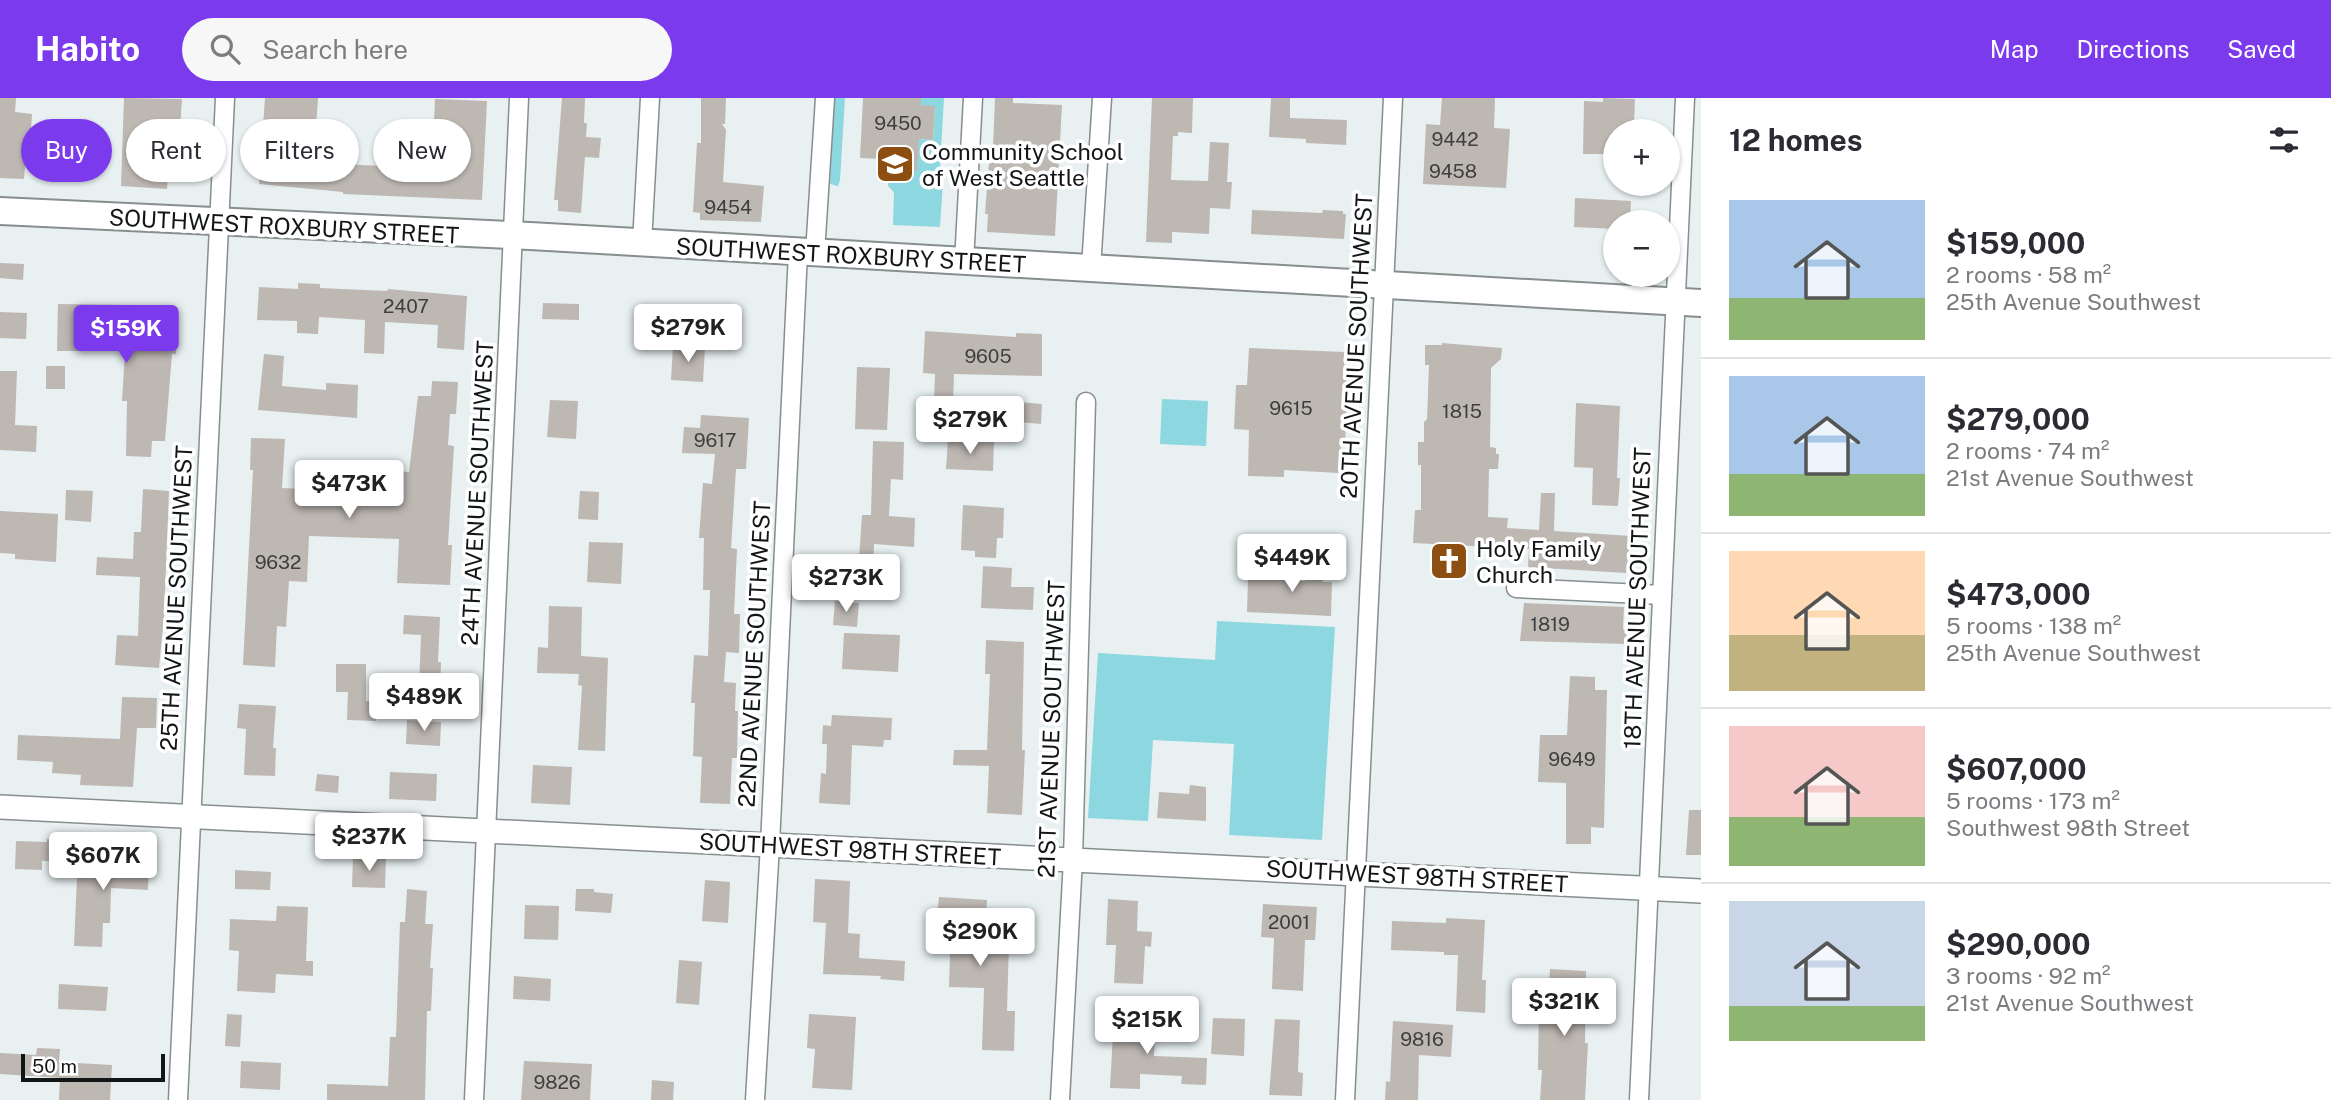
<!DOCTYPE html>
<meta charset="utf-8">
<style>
:root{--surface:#fff;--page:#f7f7f7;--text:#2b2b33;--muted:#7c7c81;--line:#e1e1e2;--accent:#7c3aed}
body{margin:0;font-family:"Public Sans",sans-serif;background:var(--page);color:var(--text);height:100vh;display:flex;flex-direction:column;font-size:26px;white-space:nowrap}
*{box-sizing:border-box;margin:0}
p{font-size:23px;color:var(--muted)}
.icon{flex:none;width:38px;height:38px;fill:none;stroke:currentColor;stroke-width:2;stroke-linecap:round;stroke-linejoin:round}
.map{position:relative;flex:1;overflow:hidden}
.panel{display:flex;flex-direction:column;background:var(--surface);width:630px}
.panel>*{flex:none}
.banner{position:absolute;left:21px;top:21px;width:665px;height:63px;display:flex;gap:14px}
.controls{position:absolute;left:1603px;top:21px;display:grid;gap:14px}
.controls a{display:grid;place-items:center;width:77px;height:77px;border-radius:50%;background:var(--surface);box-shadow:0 2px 5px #0004;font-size:35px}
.scale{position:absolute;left:21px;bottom:18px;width:144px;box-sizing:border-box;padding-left:7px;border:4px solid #131617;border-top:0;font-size:19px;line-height:24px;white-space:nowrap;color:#131617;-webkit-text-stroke:5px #fff;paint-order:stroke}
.price{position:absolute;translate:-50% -60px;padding:0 16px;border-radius:7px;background:#fff;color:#222;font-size:23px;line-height:46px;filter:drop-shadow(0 2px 4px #0008)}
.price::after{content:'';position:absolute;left:50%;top:42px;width:21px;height:16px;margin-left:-10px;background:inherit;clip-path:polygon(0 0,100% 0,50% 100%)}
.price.active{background:var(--accent);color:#fff}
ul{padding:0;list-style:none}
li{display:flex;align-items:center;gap:21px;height:175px;padding:0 28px}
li+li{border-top:2px solid var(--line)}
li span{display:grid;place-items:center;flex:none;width:196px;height:140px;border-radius:0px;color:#555}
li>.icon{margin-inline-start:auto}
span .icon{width:84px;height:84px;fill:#fffc;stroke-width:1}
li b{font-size:30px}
h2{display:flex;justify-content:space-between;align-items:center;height:84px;padding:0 28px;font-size:30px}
.tag{padding:0 24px;border-radius:32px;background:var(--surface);box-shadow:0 2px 5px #0004;font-size:24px;line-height:63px}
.tag.active{background:var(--accent);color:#fff}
header{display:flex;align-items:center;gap:42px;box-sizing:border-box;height:98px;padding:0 35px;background:var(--accent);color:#fff}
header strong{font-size:33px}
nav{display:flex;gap:38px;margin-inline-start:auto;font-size:24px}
.search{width:490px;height:63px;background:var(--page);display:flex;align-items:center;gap:18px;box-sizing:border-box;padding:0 24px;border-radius:38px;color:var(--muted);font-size:26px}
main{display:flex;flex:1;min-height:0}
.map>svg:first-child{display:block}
.green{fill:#8cd7e0}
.building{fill:#beb8b3}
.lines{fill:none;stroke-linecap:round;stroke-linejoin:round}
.minor-casing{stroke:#868e8f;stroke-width:21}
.tertiary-casing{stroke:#868e8f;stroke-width:26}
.secondary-casing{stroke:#868e8f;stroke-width:30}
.minor{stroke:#fff;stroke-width:18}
.tertiary{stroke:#fff;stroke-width:23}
.secondary{stroke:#fff;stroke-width:26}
.labels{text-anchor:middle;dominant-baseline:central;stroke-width:7;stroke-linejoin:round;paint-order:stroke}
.number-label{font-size:19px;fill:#3e3e3e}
.poi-label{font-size:23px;fill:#131617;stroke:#fff;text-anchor:start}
.street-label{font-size:23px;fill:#131617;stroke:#fff}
</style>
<header>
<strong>Habito</strong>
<div class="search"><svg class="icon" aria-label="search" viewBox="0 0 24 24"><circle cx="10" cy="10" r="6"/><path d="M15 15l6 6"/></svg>Search here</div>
<nav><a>Map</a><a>Directions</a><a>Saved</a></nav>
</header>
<main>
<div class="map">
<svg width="1701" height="1002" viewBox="0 0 1701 1002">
<rect width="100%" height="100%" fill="#e8f0f2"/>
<g class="green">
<polygon points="834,0 845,0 840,82 838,88 830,86"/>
<polygon points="921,0 944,0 940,70 943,83 940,129 893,127 894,94 888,88 889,72 919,41 933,42 935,9 921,7"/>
<polygon points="1162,301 1208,303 1206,348 1160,346"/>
<polygon points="1217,523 1335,529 1322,742 1229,737 1234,646 1153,642 1148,723 1088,720 1098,555 1215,562"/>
</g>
<g class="building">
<polygon points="0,0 16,0 15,14 32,16 31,32 28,32 24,81 0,80"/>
<polygon points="124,0 182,1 177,79 168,78 167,91 121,88"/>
<polygon points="265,0 318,0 314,59 337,60 337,66 408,69 409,65 432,67 435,1 487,3 482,102 343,96 343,94 259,86"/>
<polygon points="562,0 585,0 584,25 587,25 586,39 601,40 599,60 585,59 581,115 558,113 558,102 554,102"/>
<polygon points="701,0 726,0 725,26 722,26 726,32 723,84 764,88 761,124 700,122 700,115 693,114 697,45 701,45"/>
<polygon points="863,0 921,0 921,7 935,8 933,42 919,41 917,73 881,72 881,61 860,60"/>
<polygon points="995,0 1013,0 1013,5 1062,7 1055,138 987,134 988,116 985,116 990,50 993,50"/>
<polygon points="1152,0 1193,0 1192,35 1178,34 1178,38 1173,38 1171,82 1208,83 1210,44 1229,45 1227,84 1232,84 1230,111 1210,110 1209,136 1172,134 1172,145 1146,144"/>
<polygon points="1271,0 1290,0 1290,20 1347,22 1346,47 1306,45 1306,41 1269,39"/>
<polygon points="1442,0 1495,0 1494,30 1510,31 1506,90 1423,86 1426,26 1440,27"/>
<polygon points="1603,0 1635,1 1634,26 1630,26 1630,33 1615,33 1615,56 1583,56 1584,3 1603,4"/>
<polygon points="1575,100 1631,103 1630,124 1615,124 1615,131 1574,129"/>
<polygon points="1252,112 1322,115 1323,112 1343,113 1343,116 1346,116 1344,141 1251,136"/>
<polygon points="0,165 24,166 23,182 0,180"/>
<polygon points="298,185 320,186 320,190 387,193 388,191 467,198 464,252 437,250 438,227 385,224 384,256 364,255 365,222 319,219 318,236 297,235 297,223 257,222 259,189 298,191"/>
<polygon points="543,205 579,206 579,222 542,221"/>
<polygon points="58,206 135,207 135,235 177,237 176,256 172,256 165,343 152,343 151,359 126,358 127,303 122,303 125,253 57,253"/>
<polygon points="0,214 27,215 26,241 0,240"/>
<polygon points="925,233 1016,239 1016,235 1042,236 1042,278 954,276 953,304 934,303 935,276 923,275"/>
<polygon points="1442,245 1502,250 1501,261 1491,270 1490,349 1496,350 1496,356 1499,356 1498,371 1489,371 1488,419 1508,420 1507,430 1539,432 1541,395 1555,395 1554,433 1631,438 1626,475 1528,469 1529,451 1413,445 1415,412 1421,412 1421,367 1418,367 1418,344 1424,344 1424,324 1427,321 1429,267 1425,267 1425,247 1442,247"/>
<polygon points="673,248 705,249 703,284 671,282"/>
<polygon points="1249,250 1345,254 1344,281 1348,281 1345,346 1341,346 1339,375 1284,372 1284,379 1248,378 1249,332 1234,331 1236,287 1247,287"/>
<polygon points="264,256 284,258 282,288 326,292 326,285 358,287 357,320 258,312"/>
<rect x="46" y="268" width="19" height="23"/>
<polygon points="857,269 890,270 887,332 855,331"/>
<polygon points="0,273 17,273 15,327 37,328 36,354 0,352"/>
<polygon points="432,283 458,284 456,316 450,316 448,347 454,348 448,447 452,447 450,487 397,485 399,441 309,438 307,484 289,483 286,529 277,528 275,569 243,567 253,372 250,372 251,340 285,341 282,390 304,391 304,396 355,399 356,390 363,390 364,371 409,374 418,298 431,298"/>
<polygon points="550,302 578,303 576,341 547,339"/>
<polygon points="1019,304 1042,306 1041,326 1018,324"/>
<polygon points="1576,305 1620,308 1617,380 1620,380 1618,408 1592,407 1593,370 1574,369"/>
<polygon points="701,317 749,320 746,371 736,371 731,450 737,451 734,516 740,516 739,555 726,554 724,584 736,585 735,613 738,613 737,660 732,660 730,706 700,705 702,659 693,658 695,605 691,605 694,557 708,558 710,492 703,492 704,440 699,440 703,385 712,386 715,356 682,355 684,329 700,330"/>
<polygon points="948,342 994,344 993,373 946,371"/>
<polygon points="873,343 904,344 903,382 891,381 889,418 915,420 914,449 874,446 872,500 847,499 848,461 859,461 862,417 871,417"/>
<polygon points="143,391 169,393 164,519 159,570 115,567 117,537 138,538 140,479 96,477 97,459 133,461 134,434 141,434"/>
<polygon points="66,392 93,393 91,424 65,422"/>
<polygon points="580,393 599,394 598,422 578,421"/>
<polygon points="963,407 1004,410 1003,440 997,440 996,460 975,459 975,453 961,452"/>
<polygon points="0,413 58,416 56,464 15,461 15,456 0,455"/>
<polygon points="589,444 623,445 621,486 587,484"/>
<polygon points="1312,459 1318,459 1323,465 1323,484 1332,484 1331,518 1247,514 1248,480 1305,483 1306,464"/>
<polygon points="983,468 1012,470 1011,489 1034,489 1033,512 981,510"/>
<polygon points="835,503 859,505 857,529 833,527"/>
<polygon points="1524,505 1624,509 1623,531 1627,532 1626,546 1520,543"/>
<polygon points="549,508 582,509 581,558 608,560 605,653 578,652 582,588 578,587 579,576 537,575 538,549 548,550"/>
<polygon points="404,517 440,519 438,564 441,564 440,592 419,591 421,537 403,536"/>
<polygon points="844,535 900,537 898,574 842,571"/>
<polygon points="986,542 1024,544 1022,652 1025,652 1022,717 987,715 989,668 953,667 954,652 987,652 990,576 985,576"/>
<polygon points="336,566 366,566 366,603 376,603 376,623 347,622 348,594 336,594"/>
<polygon points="1570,578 1595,579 1595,592 1607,592 1604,730 1591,729 1591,746 1566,746 1566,685 1538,684 1540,637 1567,637"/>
<polygon points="122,599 157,600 156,630 137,630 133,689 80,687 81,677 52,675 53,664 17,662 18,637 120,641"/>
<polygon points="239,606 276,608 273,650 276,650 275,678 244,677 246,631 237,630"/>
<polygon points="832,617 892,620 891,642 884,642 883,649 852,647 850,707 819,705 821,675 826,676 827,646 822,646 823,627 831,628"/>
<polygon points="407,622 441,624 440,648 406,646"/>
<polygon points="533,667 572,669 570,707 531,705"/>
<polygon points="390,674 437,676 436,703 389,701"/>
<polygon points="317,676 339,678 338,695 315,693"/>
<polygon points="1190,687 1206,689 1206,723 1157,720 1159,694 1189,696"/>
<polygon points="1689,712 1701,712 1701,757 1686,757"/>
<polygon points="47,741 74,742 73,763 42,763 42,772 15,771 16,743 47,744"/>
<polygon points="78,757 149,760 148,792 111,790 110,825 103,825 102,849 74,848"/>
<polygon points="353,759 386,760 385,790 352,789"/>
<polygon points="235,772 271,774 270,792 235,791"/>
<polygon points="815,781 850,783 848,835 860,836 859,860 905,863 904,883 880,881 881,878 823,876 826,825 813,824"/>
<polygon points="705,782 730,784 728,825 702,823"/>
<polygon points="407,791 427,793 425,826 433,826 430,870 433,870 431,913 427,913 425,1002 327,1002 327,986 388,988 390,939 396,939 400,824 405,824"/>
<polygon points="576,791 594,791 594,794 613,796 611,815 575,813"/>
<polygon points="939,799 987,802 985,845 1009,845 1007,913 1015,913 1014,953 982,952 984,890 949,889 951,824 937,823"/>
<polygon points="1108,801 1138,803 1137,833 1152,834 1151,849 1145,848 1143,886 1114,885 1116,847 1106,847"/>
<polygon points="1263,806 1317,809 1315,842 1305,842 1303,893 1272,891 1274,840 1261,839"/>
<polygon points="525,807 559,808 558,842 524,841"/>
<polygon points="277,808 308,809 306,863 313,863 313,878 276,876 275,895 237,893 239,853 229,852 230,821 276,823"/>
<polygon points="1446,820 1485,822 1482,882 1486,882 1485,915 1456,913 1458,857 1444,857 1444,854 1391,852 1392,823 1446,825"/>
<polygon points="679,862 702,864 699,907 676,905"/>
<polygon points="1550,871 1586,873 1585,945 1588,945 1585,1002 1540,1002 1542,972 1538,972 1539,906 1548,906"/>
<polygon points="514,878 551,881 550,903 513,901"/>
<polygon points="59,886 108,889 106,913 58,911"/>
<polygon points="1152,902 1171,904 1169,919 1151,917"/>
<polygon points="227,916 242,917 240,949 225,948"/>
<polygon points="809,916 856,919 852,992 812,990 815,951 807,950"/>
<polygon points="1114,917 1156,920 1154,958 1207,960 1206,987 1181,986 1182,978 1140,976 1140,991 1110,990"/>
<polygon points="1213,920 1245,921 1244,958 1211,956"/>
<polygon points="1275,921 1300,922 1298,974 1303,975 1302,998 1269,997"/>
<polygon points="1393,923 1453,927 1451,959 1419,957 1418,1002 1385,1002 1386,983 1390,984"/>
<polygon points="37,950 60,951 59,964 112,967 110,1002 59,1002 60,980 0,976 0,955 36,957"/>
<polygon points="241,963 281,965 280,992 240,990"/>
<polygon points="524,963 592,966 590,1002 521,1002"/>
<polygon points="652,982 674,984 673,1002 651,1002"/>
</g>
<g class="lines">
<defs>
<g id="minor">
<polyline points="642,145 650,0"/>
<polyline points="815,155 825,0"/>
<polyline points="964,164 973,0"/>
<polyline points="1091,170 1102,0"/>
<polyline points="1516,490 1662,497"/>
<polyline points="178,1002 225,0"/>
<polyline points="474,1002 519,0"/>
<polyline points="755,1002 770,747 798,154"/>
<polyline points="1060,1002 1073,761 1086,304"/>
<polyline points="1345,1002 1393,0"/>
<polyline points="1639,1002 1685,0"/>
</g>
<polyline id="tertiary" points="0,709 1701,793"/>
<polyline id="secondary" points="0,113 530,138 1701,205"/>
</defs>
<use href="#minor" class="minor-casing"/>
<use href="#tertiary" class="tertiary-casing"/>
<use href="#secondary" class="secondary-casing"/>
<use href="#minor" class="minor"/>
<use href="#tertiary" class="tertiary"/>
<use href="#secondary" class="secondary"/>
</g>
<defs>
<symbol id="school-square" viewBox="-11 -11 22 22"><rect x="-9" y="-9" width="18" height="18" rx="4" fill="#8c4f11" stroke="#fff"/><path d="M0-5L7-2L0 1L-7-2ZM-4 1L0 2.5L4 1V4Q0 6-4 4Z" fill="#fff"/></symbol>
<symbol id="church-square" viewBox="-11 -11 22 22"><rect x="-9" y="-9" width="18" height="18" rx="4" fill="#8c4f11" stroke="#fff"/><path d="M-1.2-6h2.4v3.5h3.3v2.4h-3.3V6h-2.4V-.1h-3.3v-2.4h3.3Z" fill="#fff"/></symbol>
</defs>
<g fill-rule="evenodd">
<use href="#school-square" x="873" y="44" width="44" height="44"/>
<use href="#church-square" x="1427" y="441" width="44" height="44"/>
</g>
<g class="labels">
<g class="number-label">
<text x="898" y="25">9450</text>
<text x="1455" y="41">9442</text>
<text x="1453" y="73">9458</text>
<text x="728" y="109">9454</text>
<text x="406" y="208">2407</text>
<text x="988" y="258">9605</text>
<text x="1291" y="310">9615</text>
<text x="1462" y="313">1815</text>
<text x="715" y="342">9617</text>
<text x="278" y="464">9632</text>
<text x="1550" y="526">1819</text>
<text x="1572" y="661">9649</text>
<text x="1289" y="824">2001</text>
<text x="1422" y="941">9816</text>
<text x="557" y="984">9826</text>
</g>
<g class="poi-label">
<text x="922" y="53">Community School<tspan x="922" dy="26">of West Seattle</tspan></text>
<text x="1476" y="450">Holy Family<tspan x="1476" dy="26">Church</tspan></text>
</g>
<g class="street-label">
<text transform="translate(284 128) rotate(3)">SOUTHWEST ROXBURY STREET</text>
<text transform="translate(851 157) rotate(3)">SOUTHWEST ROXBURY STREET</text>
<text transform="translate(1356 248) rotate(-87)">20TH AVENUE SOUTHWEST</text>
<text transform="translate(477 395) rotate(-87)">24TH AVENUE SOUTHWEST</text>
<text transform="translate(176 500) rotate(-87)">25TH AVENUE SOUTHWEST</text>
<text transform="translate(1637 500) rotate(-88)">18TH AVENUE SOUTHWEST</text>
<text transform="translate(754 556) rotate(-87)">22ND AVENUE SOUTHWEST</text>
<text transform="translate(1051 631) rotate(-88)">21ST AVENUE SOUTHWEST</text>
<text transform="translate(850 751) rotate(3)">SOUTHWEST 98TH STREET</text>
<text transform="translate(1417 778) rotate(3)">SOUTHWEST 98TH STREET</text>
</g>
</g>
</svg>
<div class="controls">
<a>+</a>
<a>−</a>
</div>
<div class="scale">50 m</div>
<b class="price" style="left:688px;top:266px">$279K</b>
<b class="price active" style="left:126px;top:267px">$159K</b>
<b class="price" style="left:970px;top:358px">$279K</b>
<b class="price" style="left:349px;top:422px">$473K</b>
<b class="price" style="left:1292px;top:496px">$449K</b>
<b class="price" style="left:846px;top:516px">$273K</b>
<b class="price" style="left:424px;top:635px">$489K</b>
<b class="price" style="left:369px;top:775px">$237K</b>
<b class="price" style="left:103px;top:794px">$607K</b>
<b class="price" style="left:980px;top:870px">$290K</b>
<b class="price" style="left:1564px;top:940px">$321K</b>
<b class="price" style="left:1147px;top:958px">$215K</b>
<div class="banner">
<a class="tag active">Buy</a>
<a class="tag">Rent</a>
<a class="tag">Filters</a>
<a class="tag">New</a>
</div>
</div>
<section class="panel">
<h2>12 homes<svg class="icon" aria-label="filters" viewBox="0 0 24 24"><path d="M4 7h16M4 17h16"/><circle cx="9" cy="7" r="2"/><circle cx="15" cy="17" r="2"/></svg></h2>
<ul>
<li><span style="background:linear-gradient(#a9c7e8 70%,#8fb573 0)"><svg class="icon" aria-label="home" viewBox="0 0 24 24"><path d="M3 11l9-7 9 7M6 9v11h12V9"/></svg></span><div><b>$159,000</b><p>2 rooms · 58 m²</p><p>25th Avenue Southwest</p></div></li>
<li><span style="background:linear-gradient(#a9c7e8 70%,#8fb573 0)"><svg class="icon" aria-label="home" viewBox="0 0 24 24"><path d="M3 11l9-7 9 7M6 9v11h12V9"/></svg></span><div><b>$279,000</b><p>2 rooms · 74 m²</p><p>21st Avenue Southwest</p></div></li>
<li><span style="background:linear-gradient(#ffd9b3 60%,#c2b280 0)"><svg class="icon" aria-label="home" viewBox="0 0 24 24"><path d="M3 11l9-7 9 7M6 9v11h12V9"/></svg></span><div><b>$473,000</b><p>5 rooms · 138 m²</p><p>25th Avenue Southwest</p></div></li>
<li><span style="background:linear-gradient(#f6c9c9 65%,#8fb573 0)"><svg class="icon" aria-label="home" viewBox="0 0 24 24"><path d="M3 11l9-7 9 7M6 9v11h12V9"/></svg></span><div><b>$607,000</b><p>5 rooms · 173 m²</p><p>Southwest 98th Street</p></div></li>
<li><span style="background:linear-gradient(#c9d6e8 75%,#8fb573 0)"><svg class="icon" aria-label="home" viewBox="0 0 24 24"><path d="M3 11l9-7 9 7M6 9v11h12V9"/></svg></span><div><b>$290,000</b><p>3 rooms · 92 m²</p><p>21st Avenue Southwest</p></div></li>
</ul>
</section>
</main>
